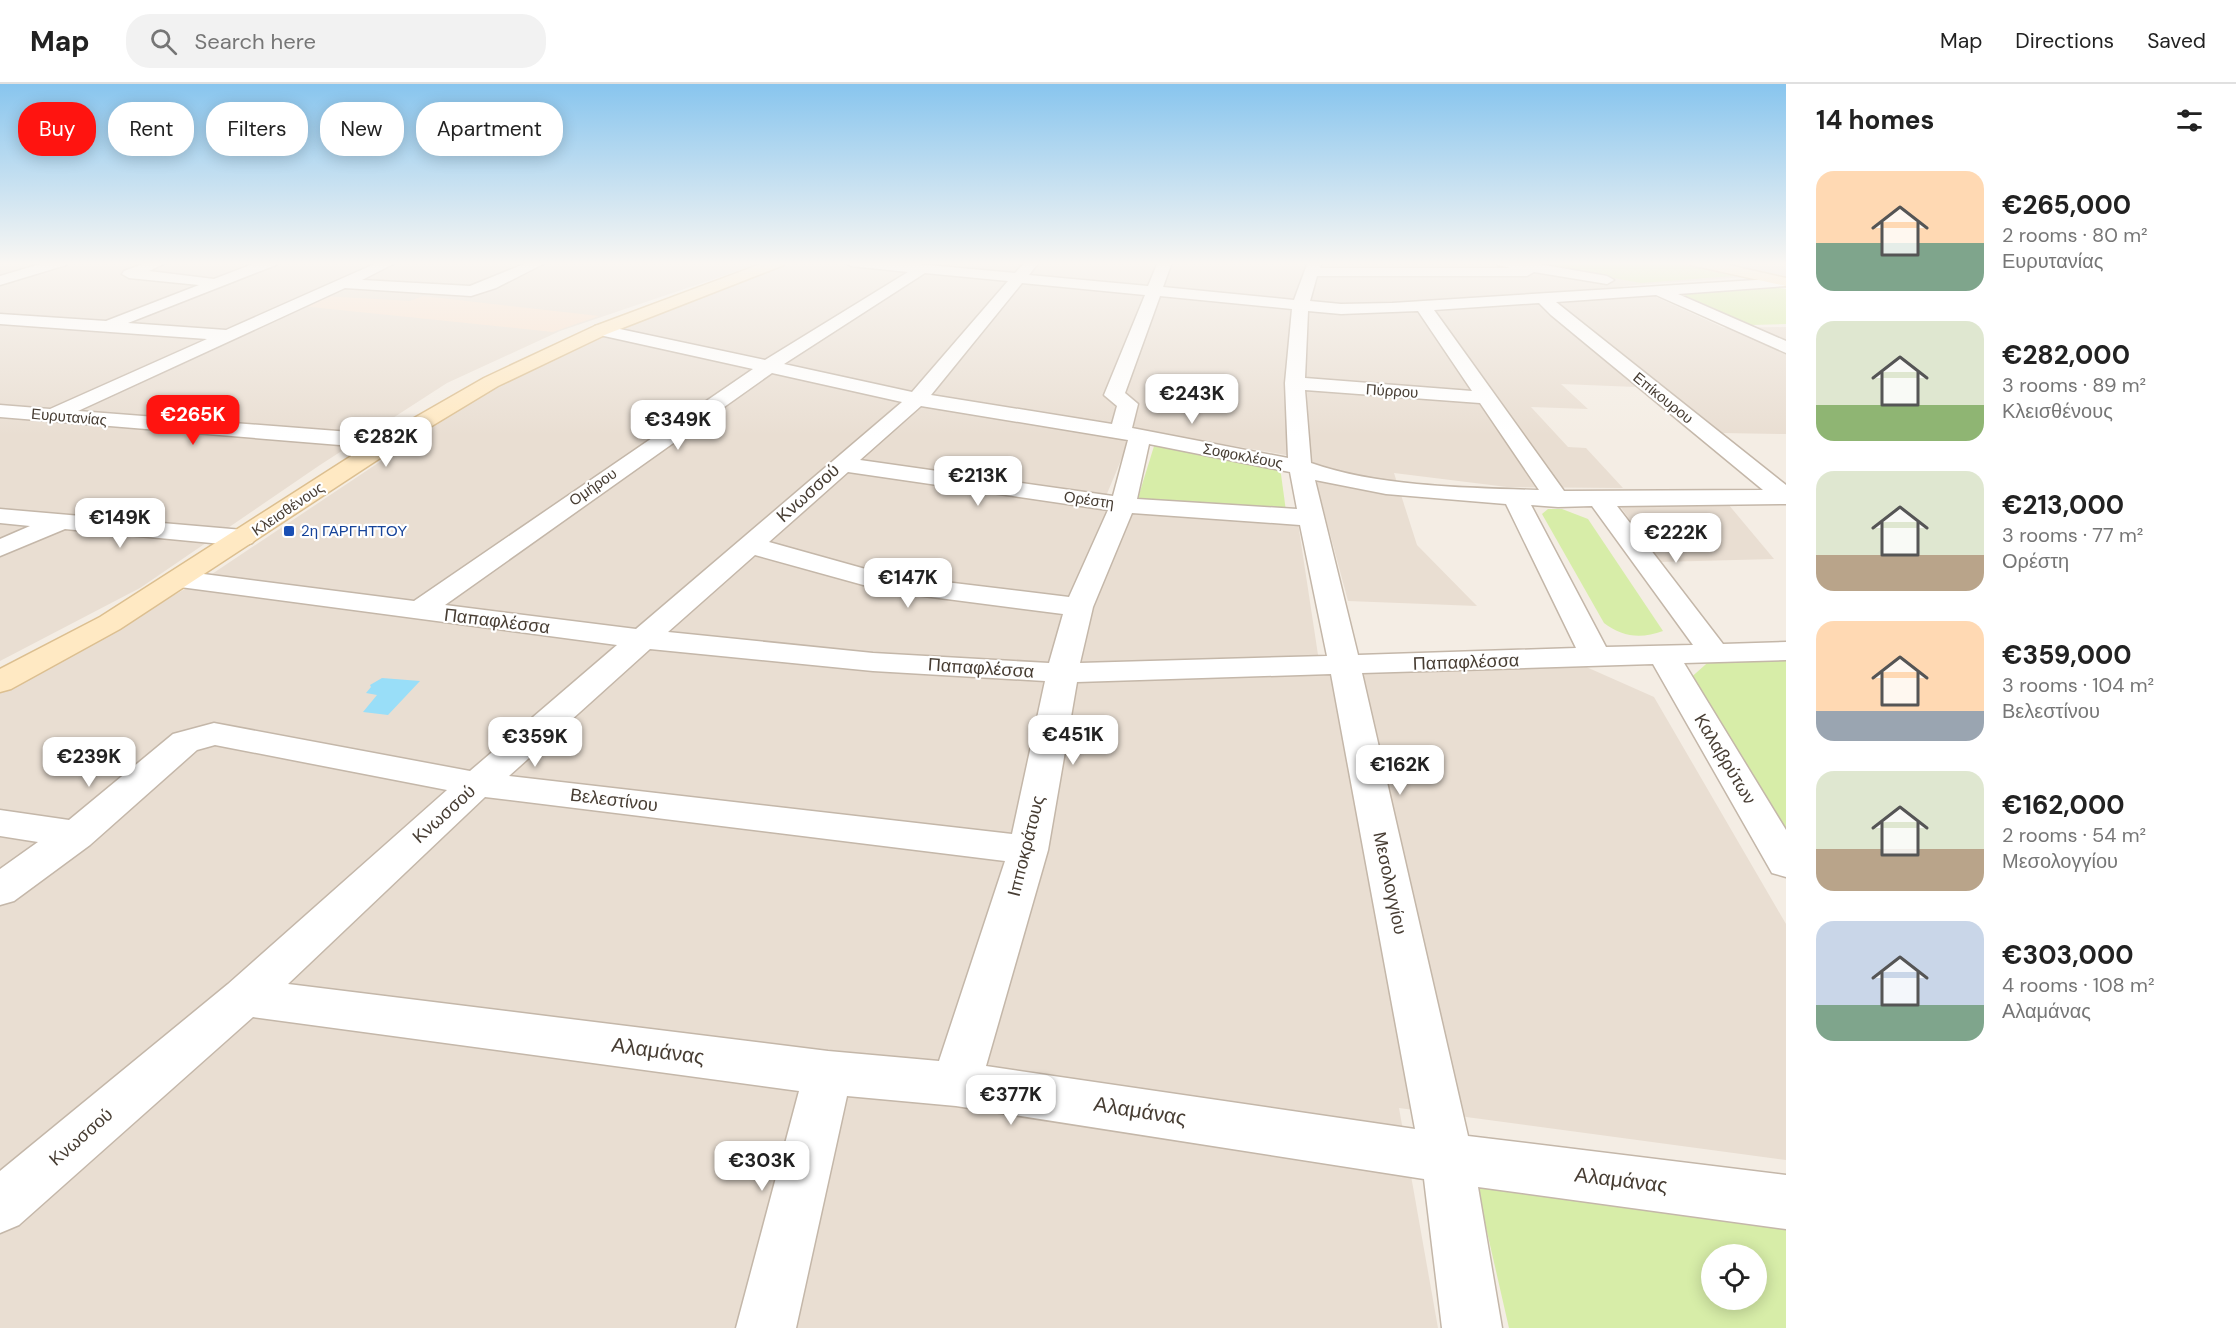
<!DOCTYPE html>
<meta charset="utf-8">
<style>
:root{--surface:#fff;--page:#f2f2f2;--text:#222;--muted:#767676;--line:#e0e0e0;--accent:#ff1410}
body{margin:0;font-family:"DM Sans",sans-serif;background:var(--page);color:var(--text);height:100vh;display:flex;flex-direction:column;font-size:22px;white-space:nowrap}
*{box-sizing:border-box;margin:0}
p{font-size:20px;color:var(--muted)}
.icon{flex:none;width:33px;height:33px;fill:none;stroke:currentColor;stroke-width:2;stroke-linecap:round;stroke-linejoin:round}
.map{position:relative;flex:1;overflow:hidden}
.drawer{display:flex;flex-direction:column;background:var(--surface);width:450px}
.drawer>*{flex:none}
.hud{position:absolute;left:18px;top:18px;width:570px;height:54px;display:flex;gap:12px}
.fabs{position:absolute;left:1701px;top:1160px;display:grid;gap:12px}
.fabs a{display:grid;place-items:center;width:66px;height:66px;border-radius:50%;background:var(--surface);box-shadow:0 3px 15px #0003;font-size:30px}
.price{position:absolute;translate:-50% -51px;padding:0 14px;border-radius:12px;background:#fff;color:#222;font-size:20px;line-height:39px;filter:drop-shadow(0 2px 3px #0008)}
.price::after{content:'';position:absolute;left:50%;top:36px;width:18px;height:14px;margin-left:-9px;background:inherit;clip-path:polygon(0 0,100% 0,50% 100%)}
.price.active{background:var(--accent);color:#fff}
ul{padding:0;list-style:none}
li{display:flex;align-items:center;gap:18px;height:150px;padding:0 30px}
li span{display:grid;place-items:center;flex:none;width:168px;height:120px;border-radius:18px;color:#555}
li>.icon{margin-inline-start:auto}
span .icon{width:72px;height:72px;fill:#fffc;stroke-width:1}
li b{font-size:26px}
h2{display:flex;justify-content:space-between;align-items:center;height:72px;padding:0 30px;font-size:26px}
.chip{padding:0 21px;border-radius:24px;background:var(--surface);box-shadow:0 3px 15px #0003;font-size:21px;line-height:54px}
.chip.active{background:var(--accent);color:#fff}
header{display:flex;align-items:center;gap:36px;box-sizing:border-box;height:84px;padding:0 30px;background:var(--surface);border-bottom:2px solid var(--line)}
header strong{font-size:28px}
nav{display:flex;gap:33px;margin-inline-start:auto;font-size:21px}
.search{width:420px;height:54px;background:var(--page);display:flex;align-items:center;gap:15px;box-sizing:border-box;padding:0 21px;border-radius:24px;color:var(--muted);font-size:22px}
main{display:flex;flex:1;min-height:0}
.map>svg:first-child{display:block}
.residential{fill:#e9ded2}
.commercial{fill:#f9e0cd}
.green{fill:#d7eda8;fill-rule:evenodd}
.water{fill:#99def8}
.lines{fill:none;stroke-linecap:round;stroke-linejoin:round}
.street-casing{stroke:#c4b7a9;stroke-width:3}
.secondary-casing{stroke:#dcbf90;stroke-width:3}
.street{fill:#fff;fill-rule:evenodd}
.secondary{fill:#ffe9c3;fill-rule:evenodd}
.transit-dot{fill:#1a4fb4;stroke:#fff;stroke-width:2}
.labels{text-anchor:middle;dominant-baseline:central;stroke-width:4.5;stroke-linejoin:round;paint-order:stroke}
.far-street-label{font-size:15px;fill:#473d33;stroke:#fff}
.far-transit-label{font-size:15px;fill:#164399;stroke:#fff;text-anchor:start}
.street-label{font-size:18px;fill:#473d33;stroke:#fff}
.near-street-label{font-size:21px;fill:#473d33;stroke:#fff}
</style>
<header>
<strong>Map</strong>
<div class="search"><svg class="icon" aria-label="search" viewBox="0 0 24 24"><circle cx="10" cy="10" r="6"/><path d="M15 15l6 6"/></svg>Search here</div>
<nav><a>Map</a><a>Directions</a><a>Saved</a></nav>
</header>
<main>
<div class="map">
<svg width="1786" height="1244" viewBox="0 0 1786 1244">
<rect width="100%" height="100%" fill="#f4ede4"/>
<g class="residential">
<polygon points="0,178 764,178 560,247 447,299 320,381 140,504 0,577"/>
<polygon points="796,178 1786,178 1786,194 1774,191 1622,202 1654,212 1724,244 1786,243 1786,350 1722,349 1661,304 1561,300 1588,325 1531,323 1568,363 1586,364 1623,404 1507,403 1394,389 1417,461 1477,522 1348,517 1310,375 1134,345 1101,424 1298,439 1320,584 1575,578 1654,613 1786,840 1786,1076 1399,1024 1438,1244 0,1244 0,608 212,490 444,335 521,289 651,231"/>
<polygon points="1728,420 1774,475 1659,478 1620,422"/>
</g>
<polygon class="commercial" points="323,212 410,217 423,212 599,232 553,248 301,222"/>
<g class="green">
<polygon points="1568,178 1672,178 1733,192 1641,199 1541,181"/>
<polygon points="1767,202 1786,205 1786,240 1751,241 1675,207"/>
<polygon points="1155,359 1280,383 1286,427 1137,417"/>
<path d="M1548,425H1562L1588,435L1663,547C1641,555 1622,553 1604,539L1542,430Z"/>
<polygon points="1786,570 1786,750 1687,597 1714,573"/>
<path d="M1472,1082L1786,1124V1244H1509ZM1712,1170H1756V1215H1712Z"/>
</g>
<polygon class="water" points="382,594 420,597 388,631 363,628 377,611 366,609 371,603 370,601"/>
<g class="lines">
<defs>
<g id="street">
<polygon points="47,178 68,178 66,181 0,201 0,192"/>
<polygon points="148,178 168,178 149,187 214,195 258,178 278,178 276,181 128,239 226,246 379,178 397,178 362,196 470,202 529,178 547,178 496,204 471,212 345,204 78,327 389,351 397,353 400,358 397,363 389,365 0,333 0,321 50,325 207,255 0,240 0,230 106,237 199,201 129,194 122,190 124,187"/>
<path d="M844,178H895L1015,189L1025,178H1039L1029,191L1148,202L1158,178H1172L1163,203L1294,216L1308,178H1322L1320,184H1511L1498,181L1496,178H1527L1607,192L1614,196L1607,200L1534,188L1527,192H1317L1310,217L1341,220L1392,219L1786,194V202L1678,210L1786,257V269L1656,211L1556,218L1786,401V420L1617,422L1723,560L1786,558V576L1684,579L1786,746V793L1772,789L1653,580L1362,589L1468,1052L1786,1091V1145L1478,1103L1502,1244H1442L1424,1095L956,1022L847,1012L796,1244H736L799,1007L253,933L19,1141L0,1149V1087L228,900L447,706L215,661L197,666L90,761L14,817L0,821V785L38,758L0,752V726L69,736L173,650L214,639L470,687L617,561L180,503L170,501L166,495L170,489L180,487L414,517L753,285L595,250L592,246L595,242L601,241L765,276L908,188L851,182ZM925,189L1008,197L912,308L784,280ZM1022,199L1145,211L1104,311L1117,322L1112,340L931,311ZM1160,212L1292,225L1285,299L1288,374L1132,344L1138,320L1125,309ZM1539,219L1551,231L1763,406L1564,407L1434,226ZM1308,227L1341,230L1418,227L1472,307L1305,294ZM772,289L902,318L636,545L445,521ZM1305,306L1480,319L1539,406C1468,404 1379,403 1311,379ZM921,322L1128,356L1113,412L860,376ZM1149,360L1290,388L1297,425L1137,415ZM848,388L1108,426L1069,513L887,491L769,458ZM1315,396L1386,410L1506,420L1576,564L1358,571ZM1531,421L1558,423L1592,422L1693,561L1606,563ZM1132,429L1300,441L1327,572L1080,579L1093,523ZM755,471L885,507L1063,530L1049,579L873,569L668,548ZM650,565L873,587L1045,597L1012,750L509,692ZM1331,590L1415,1045L986,982L1048,766L1077,598ZM485,713L1005,777L939,977L828,967L288,900Z"/>
<polygon points="0,425 243,446 252,449 256,454 252,459 243,462 65,445 0,472 0,455 30,442 0,439"/>
</g>
<g id="secondary">
<polygon points="766,178 786,178 784,181 607,250 498,302 397,363 120,545 11,605 0,608 0,585 100,533 381,353 484,294 595,242"/>
<polygon points="1689,178 1715,178 1786,194 1786,202 1691,181"/>
</g>
</defs>
<use href="#street" class="street-casing"/>
<use href="#secondary" class="secondary-casing"/>
<use href="#street" class="street"/>
<use href="#secondary" class="secondary"/>
</g>
<linearGradient id="sky" x2="0" y2="1"><stop stop-color="#88c5ee"/><stop offset="0.51" stop-color="#faf7f3"/><stop offset="1" stop-color="#faf7f3" stop-opacity="0"/></linearGradient>
<rect width="1786" height="352" fill="url(#sky)"/>
<rect class="transit-dot" x="283" y="441" width="12" height="12" rx="3"/>
<g class="labels">
<g class="far-street-label">
<text transform="translate(1392 307) rotate(4)">Πύρρου</text>
<text transform="translate(1663 314) rotate(39)">Επίκουρου</text>
<text transform="translate(69 333) rotate(5)">Ευρυτανίας</text>
<text transform="translate(1243 372) rotate(11)">Σοφοκλέους</text>
<text transform="translate(593 403) rotate(-35)">Ομήρου</text>
<text transform="translate(1089 416) rotate(8)">Ορέστη</text>
<text transform="translate(288 425) rotate(-34)">Κλεισθένους</text>
</g>
<g class="far-transit-label">
<text x="301" y="447">2η ΓΑΡΓΗΤΤΟΥ</text>
</g>
<g class="street-label">
<text transform="translate(808 409) rotate(-42)">Κνωσσού</text>
<text transform="translate(497 537) rotate(7)">Παπαφλέσσα</text>
<text transform="translate(1466 578) rotate(-2)">Παπαφλέσσα</text>
<text transform="translate(981 584) rotate(4)">Παπαφλέσσα</text>
<text transform="translate(1725 675) rotate(59)">Καλαβρύτων</text>
<text transform="translate(614 716) rotate(7)">Βελεστίνου</text>
<text transform="translate(444 730) rotate(-42)">Κνωσσού</text>
<text transform="translate(1026 762) rotate(-76)">Ιπποκράτους</text>
<text transform="translate(1390 799) rotate(78)">Μεσολογγίου</text>
<text transform="translate(81 1053) rotate(-41)">Κνωσσού</text>
</g>
<g class="near-street-label">
<text transform="translate(658 967) rotate(8)">Αλαμάνας</text>
<text transform="translate(1140 1027) rotate(9)">Αλαμάνας</text>
<text transform="translate(1621 1096) rotate(7)">Αλαμάνας</text>
</g>
</g>
</svg>
<div class="fabs">
<a><svg class="icon" aria-label="locate" viewBox="0 0 24 24"><circle cx="12" cy="12" r="6"/><path d="M12 2v4M12 18v4M2 12h4M18 12h4"/></svg></a>
</div>
<b class="price" style="left:1192px;top:341px">€243K</b>
<b class="price active" style="left:193px;top:362px">€265K</b>
<b class="price" style="left:678px;top:367px">€349K</b>
<b class="price" style="left:386px;top:384px">€282K</b>
<b class="price" style="left:978px;top:423px">€213K</b>
<b class="price" style="left:120px;top:465px">€149K</b>
<b class="price" style="left:1676px;top:480px">€222K</b>
<b class="price" style="left:908px;top:525px">€147K</b>
<b class="price" style="left:1073px;top:682px">€451K</b>
<b class="price" style="left:535px;top:684px">€359K</b>
<b class="price" style="left:89px;top:704px">€239K</b>
<b class="price" style="left:1400px;top:712px">€162K</b>
<b class="price" style="left:1011px;top:1042px">€377K</b>
<b class="price" style="left:762px;top:1108px">€303K</b>
<div class="hud">
<a class="chip active">Buy</a>
<a class="chip">Rent</a>
<a class="chip">Filters</a>
<a class="chip">New</a>
<a class="chip">Apartment</a>
</div>
</div>
<section class="drawer">
<h2>14 homes<svg class="icon" aria-label="filters" viewBox="0 0 24 24"><path d="M4 7h16M4 17h16"/><circle cx="9" cy="7" r="2"/><circle cx="15" cy="17" r="2"/></svg></h2>
<ul>
<li><span style="background:linear-gradient(#ffd9b3 60%,#7fa58c 0)"><svg class="icon" aria-label="home" viewBox="0 0 24 24"><path d="M3 11l9-7 9 7M6 9v11h12V9"/></svg></span><div><b>€265,000</b><p>2 rooms · 80 m²</p><p>Ευρυτανίας</p></div></li>
<li><span style="background:linear-gradient(#dfe7d0 70%,#8fb573 0)"><svg class="icon" aria-label="home" viewBox="0 0 24 24"><path d="M3 11l9-7 9 7M6 9v11h12V9"/></svg></span><div><b>€282,000</b><p>3 rooms · 89 m²</p><p>Κλεισθένους</p></div></li>
<li><span style="background:linear-gradient(#dfe7d0 70%,#b9a48a 0)"><svg class="icon" aria-label="home" viewBox="0 0 24 24"><path d="M3 11l9-7 9 7M6 9v11h12V9"/></svg></span><div><b>€213,000</b><p>3 rooms · 77 m²</p><p>Ορέστη</p></div></li>
<li><span style="background:linear-gradient(#ffd9b3 75%,#9aa5b1 0)"><svg class="icon" aria-label="home" viewBox="0 0 24 24"><path d="M3 11l9-7 9 7M6 9v11h12V9"/></svg></span><div><b>€359,000</b><p>3 rooms · 104 m²</p><p>Βελεστίνου</p></div></li>
<li><span style="background:linear-gradient(#dfe7d0 65%,#b9a48a 0)"><svg class="icon" aria-label="home" viewBox="0 0 24 24"><path d="M3 11l9-7 9 7M6 9v11h12V9"/></svg></span><div><b>€162,000</b><p>2 rooms · 54 m²</p><p>Μεσολογγίου</p></div></li>
<li><span style="background:linear-gradient(#c9d6e8 70%,#7fa58c 0)"><svg class="icon" aria-label="home" viewBox="0 0 24 24"><path d="M3 11l9-7 9 7M6 9v11h12V9"/></svg></span><div><b>€303,000</b><p>4 rooms · 108 m²</p><p>Αλαμάνας</p></div></li>
</ul>
</section>
</main>
